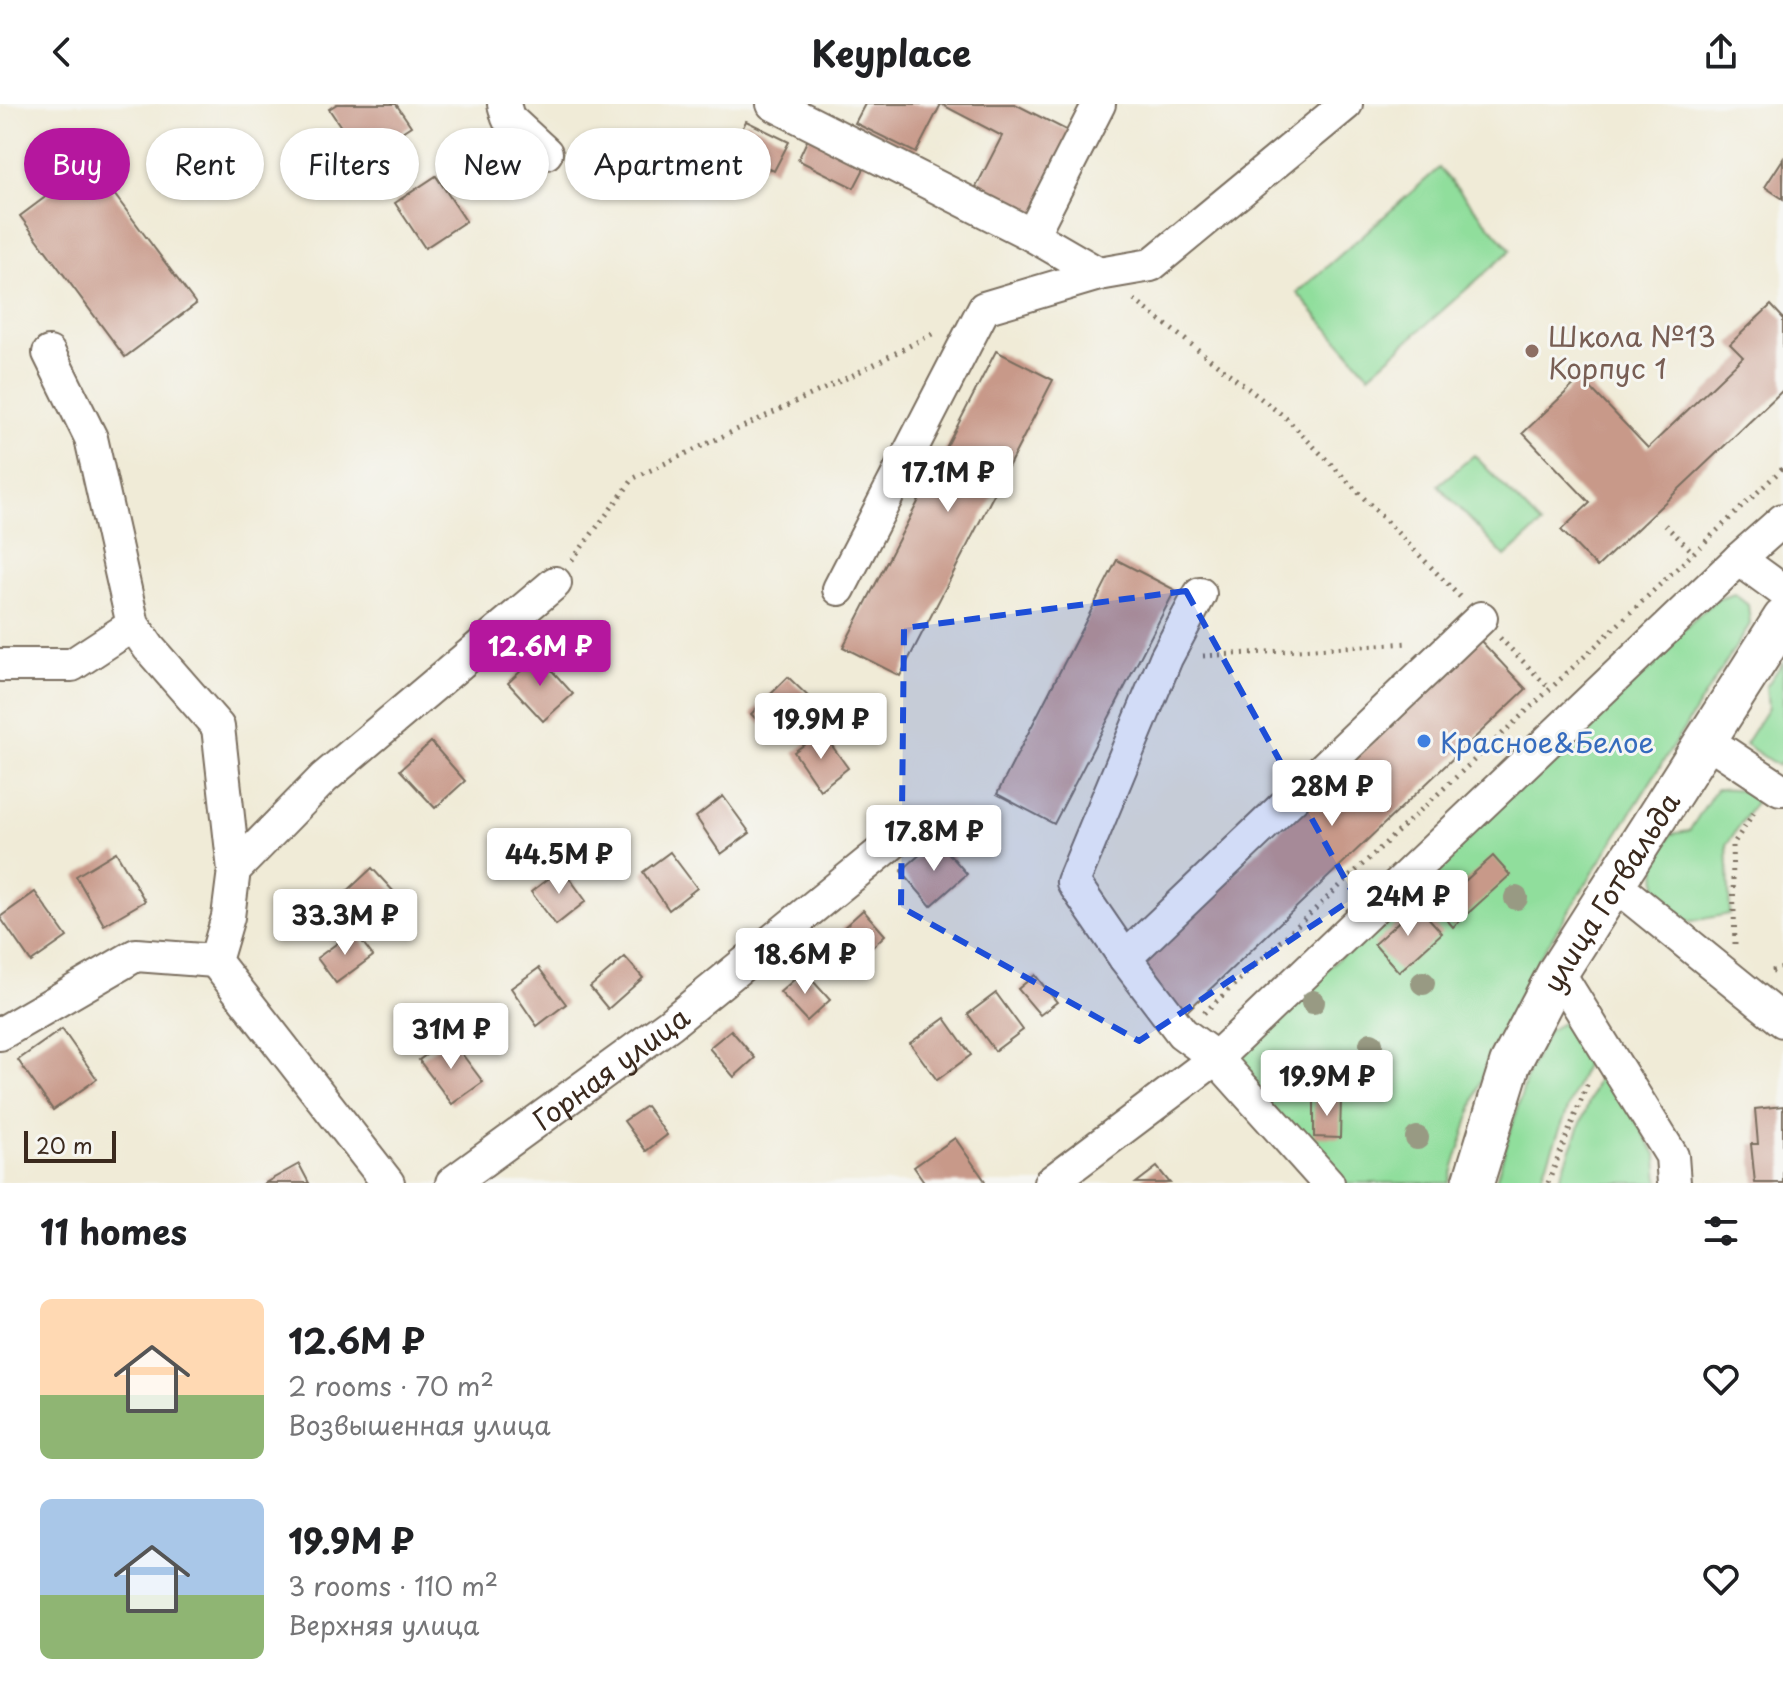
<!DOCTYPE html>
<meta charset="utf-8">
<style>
:root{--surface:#fff;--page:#f2f2f2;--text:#202124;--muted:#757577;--accent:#b5179e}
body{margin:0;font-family:"Playpen Sans",sans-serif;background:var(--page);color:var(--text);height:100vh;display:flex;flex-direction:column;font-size:30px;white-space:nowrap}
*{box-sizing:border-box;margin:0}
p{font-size:26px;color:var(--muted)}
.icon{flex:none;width:44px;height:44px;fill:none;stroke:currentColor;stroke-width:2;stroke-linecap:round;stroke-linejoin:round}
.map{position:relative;height:1079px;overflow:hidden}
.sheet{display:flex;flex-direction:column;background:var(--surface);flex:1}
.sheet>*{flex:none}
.banner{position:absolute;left:24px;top:24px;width:800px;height:72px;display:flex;gap:16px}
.scale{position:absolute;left:24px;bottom:20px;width:92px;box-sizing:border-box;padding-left:8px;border:4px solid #3b2a1e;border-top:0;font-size:22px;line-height:28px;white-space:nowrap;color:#3b2a1e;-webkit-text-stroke:6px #f6f6f2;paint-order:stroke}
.price{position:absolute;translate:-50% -68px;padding:0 18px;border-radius:8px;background:#fff;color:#222;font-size:26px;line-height:52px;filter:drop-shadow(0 2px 4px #0008)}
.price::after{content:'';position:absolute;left:50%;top:48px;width:24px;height:18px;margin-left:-12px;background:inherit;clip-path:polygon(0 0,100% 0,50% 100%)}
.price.on{background:var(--accent);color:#fff}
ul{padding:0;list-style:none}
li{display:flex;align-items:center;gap:24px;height:200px;padding:0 40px}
li span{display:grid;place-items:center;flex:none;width:224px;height:160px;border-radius:12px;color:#555}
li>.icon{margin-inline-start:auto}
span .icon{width:96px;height:96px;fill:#fffc;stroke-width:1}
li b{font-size:34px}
h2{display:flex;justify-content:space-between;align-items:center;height:96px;padding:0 40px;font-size:34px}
.tag{padding:0 28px;border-radius:36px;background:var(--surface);box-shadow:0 2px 6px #0004;font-size:28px;line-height:72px}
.tag.on{background:var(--accent);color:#fff}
header{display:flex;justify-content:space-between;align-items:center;height:104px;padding:0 40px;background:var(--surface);font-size:36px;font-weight:700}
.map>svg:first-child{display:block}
.grass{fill:#90de9c;stroke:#66845d;stroke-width:2}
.building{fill:#c89989}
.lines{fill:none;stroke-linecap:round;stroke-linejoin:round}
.minor-casing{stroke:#7a6e5f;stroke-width:36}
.major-casing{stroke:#7a6e5f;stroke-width:44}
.path{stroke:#7a6e5f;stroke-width:5;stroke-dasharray:2 6;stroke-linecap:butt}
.minor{stroke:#fff;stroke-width:32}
.major{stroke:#fff;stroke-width:40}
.tree{fill:#989a83}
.marked{fill:#1d4ed8;fill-opacity:0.2;stroke:#1d4ed8;stroke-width:6;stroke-dasharray:16 10;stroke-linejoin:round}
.education-dot{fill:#8d6e63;stroke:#f6f6f2;stroke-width:3}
.shop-dot{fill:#3f7fe0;stroke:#f6f6f2;stroke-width:3}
.labels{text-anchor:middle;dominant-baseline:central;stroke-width:6;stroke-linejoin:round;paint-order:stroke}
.education-label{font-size:28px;fill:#785e54;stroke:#f6f6f2;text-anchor:start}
.shop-label{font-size:28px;fill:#366cbe;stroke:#f6f6f2;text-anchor:start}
.street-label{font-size:28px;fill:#3b2a1e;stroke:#f6f6f2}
</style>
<header><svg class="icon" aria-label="back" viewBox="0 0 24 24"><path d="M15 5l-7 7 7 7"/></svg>Keyplace<svg class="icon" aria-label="share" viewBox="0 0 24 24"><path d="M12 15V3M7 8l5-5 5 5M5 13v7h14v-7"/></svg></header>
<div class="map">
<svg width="1783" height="1079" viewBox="0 0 1783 1079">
<rect width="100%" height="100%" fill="#f6f6f2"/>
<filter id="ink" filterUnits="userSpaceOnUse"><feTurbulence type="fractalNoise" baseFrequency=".0125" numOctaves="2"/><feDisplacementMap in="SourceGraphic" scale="16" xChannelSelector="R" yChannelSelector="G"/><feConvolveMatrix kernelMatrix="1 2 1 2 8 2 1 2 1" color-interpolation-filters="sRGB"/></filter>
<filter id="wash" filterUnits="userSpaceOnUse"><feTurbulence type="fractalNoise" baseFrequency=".006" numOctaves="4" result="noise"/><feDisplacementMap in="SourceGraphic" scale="32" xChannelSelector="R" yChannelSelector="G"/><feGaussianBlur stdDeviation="1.8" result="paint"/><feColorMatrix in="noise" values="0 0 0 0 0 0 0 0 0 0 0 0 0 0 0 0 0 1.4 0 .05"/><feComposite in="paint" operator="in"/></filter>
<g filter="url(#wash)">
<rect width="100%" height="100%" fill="#f0ebd7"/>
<g class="grass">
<polygon points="1439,64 1511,146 1369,271 1297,189"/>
<polygon points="1474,351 1541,421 1505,453 1438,381"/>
<polygon points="1734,490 1748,501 1750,520 1538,856 1489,950 1449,1079 1314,1079 1215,972 1715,496"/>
<polygon points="1783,558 1783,655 1778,662 1745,640 1768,604 1766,583"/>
<polygon points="1716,685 1747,687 1758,694 1727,740 1730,810 1687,818 1657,792 1656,753 1671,730 1689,727"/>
<polygon points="1564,918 1582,925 1592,943 1539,1079 1495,1079 1528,969 1548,927"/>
<polygon points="1603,961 1657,1052 1659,1079 1558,1079"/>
</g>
<g id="blocks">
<g class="building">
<polygon points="337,0 396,0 411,22 362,54 329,5"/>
<polygon points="865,0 1015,0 1076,31 1033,116 974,87 1002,32 941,0 916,49 855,19"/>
<polygon points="746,17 789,38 774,67 732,46"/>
<polygon points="811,28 868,57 854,84 798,56"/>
<polygon points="1783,55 1783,95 1765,83"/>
<polygon points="91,59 196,200 125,253 20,112"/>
<polygon points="436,72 466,117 425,144 395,99"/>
<polygon points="1771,201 1783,214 1783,286 1597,463 1561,426 1590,399 1523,329 1581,274 1648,344 1743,253 1730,240"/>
<polygon points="996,247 1053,276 900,572 843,543"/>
<polygon points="1117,456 1175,486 1054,720 997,690"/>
<polygon points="1480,536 1526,585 1183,911 1137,862"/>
<polygon points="538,551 573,590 543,617 508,579"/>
<polygon points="788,573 815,599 777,636 751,610"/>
<polygon points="822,628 848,664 820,686 794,648"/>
<polygon points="431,638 465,677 435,704 400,666"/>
<polygon points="723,692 750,729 721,750 696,713"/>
<polygon points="937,736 967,770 931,802 901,767"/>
<polygon points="116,748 145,797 104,821 76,772"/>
<polygon points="670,748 697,784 669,806 643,768"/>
<polygon points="1493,752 1510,771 1453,823 1436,803"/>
<polygon points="372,764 407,802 377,830 342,792"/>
<polygon points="562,764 586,797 556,821 531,788"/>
<polygon points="35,788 67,833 31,858 0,813"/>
<polygon points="1417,801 1442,829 1399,868 1374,840"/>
<polygon points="863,806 885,831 865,850 842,825"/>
<polygon points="354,827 373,852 336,879 317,854"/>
<polygon points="625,853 643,874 608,905 590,883"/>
<polygon points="539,864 566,900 537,922 511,884"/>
<polygon points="804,867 830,896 807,917 780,888"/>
<polygon points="1035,871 1057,898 1040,911 1018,885"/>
<polygon points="996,889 1023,926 995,947 968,910"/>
<polygon points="945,914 971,951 937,976 910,939"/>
<polygon points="62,925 97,975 53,1006 18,956"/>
<polygon points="731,926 755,954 734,973 709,944"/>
<polygon points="450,934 483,978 452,1000 419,956"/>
<polygon points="1314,995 1341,995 1340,1034 1314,1033"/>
<polygon points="646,1002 667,1031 646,1047 624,1017"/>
<polygon points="1783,1002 1783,1079 1755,1079 1751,1040 1758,1040 1755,1005"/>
<polygon points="955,1034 985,1077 982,1079 925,1079 914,1063"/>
<polygon points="299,1060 309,1079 265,1079"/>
<polygon points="1157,1063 1170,1079 1136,1079"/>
</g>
</g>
</g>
<g filter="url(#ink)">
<use href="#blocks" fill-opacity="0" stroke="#7a6e5f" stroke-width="2"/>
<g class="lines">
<defs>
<g id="minor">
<polyline points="504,0 508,14 546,49"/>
<polyline points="773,0 1032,131 1099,170"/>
<polyline points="1032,131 1099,0"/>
<polyline points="49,249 91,334 133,521 149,544 218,623 234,766"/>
<polyline points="1739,455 1783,487"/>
<polyline points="839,485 984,204 1099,170 1151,161 1346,0"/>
<polyline points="1200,490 1166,554 1073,778 1125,854 1182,929 1216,954 1328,1079"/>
<polyline points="0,561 72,561 133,521"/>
<polyline points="1706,636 1780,685 1783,685"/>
<polyline points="1614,780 1783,917"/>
<polyline points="1125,854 1481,514"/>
<polyline points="1558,868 1672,1052 1674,1079"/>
<polyline points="0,930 136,851 215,857"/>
<polyline points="388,1079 215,857 228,813 234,766 324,674 555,479"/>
<path id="s1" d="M452,1079L670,920L912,723"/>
<polyline points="1050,1079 1216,954 1739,455 1783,416"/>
</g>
<g id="major">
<path id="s2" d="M1473,1079L1510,960L1558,868L1783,515"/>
</g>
</defs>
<use href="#minor" class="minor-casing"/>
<use href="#major" class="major-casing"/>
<g class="path">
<polyline points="1134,196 1286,314 1460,493"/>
<polyline points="1665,421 1694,449"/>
<polyline points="572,456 634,374 853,271 936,228"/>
<polyline points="1500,534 1550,585"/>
<polyline points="1203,552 1409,539"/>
<polyline points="1735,840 1732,742 1756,705"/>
<polyline points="1772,867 1783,864"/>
<polyline points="1204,909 1550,585 1783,364"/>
<polyline points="1548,1079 1589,976"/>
</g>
<use href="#minor" class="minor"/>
<use href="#major" class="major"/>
</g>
<g class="tree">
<circle cx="1516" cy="794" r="12"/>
<circle cx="1423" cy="879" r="12"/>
<circle cx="1313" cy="898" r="12"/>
<circle cx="1371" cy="940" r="12"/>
<circle cx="1417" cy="1034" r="12"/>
</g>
</g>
<path class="marked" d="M1186,487L1355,793L1139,937L901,803L904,524Z"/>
<circle class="education-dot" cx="1532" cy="247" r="8"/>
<circle class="shop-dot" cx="1424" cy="637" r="8"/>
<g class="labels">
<g class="education-label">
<text x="1548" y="231">Школа №13<tspan x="1548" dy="32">Корпус 1</tspan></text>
</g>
<g class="shop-label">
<text x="1440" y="637">Красное&amp;Белое</text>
</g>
<g class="street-label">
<text stroke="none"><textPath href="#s2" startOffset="324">улица Готвальда</textPath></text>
<text stroke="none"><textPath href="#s1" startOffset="196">Горная улица</textPath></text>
</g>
</g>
</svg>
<div class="scale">20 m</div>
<b class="price" style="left:948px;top:410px">17.1M ₽</b>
<b class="price on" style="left:540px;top:584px">12.6M ₽</b>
<b class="price" style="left:821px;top:657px">19.9M ₽</b>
<b class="price" style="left:1332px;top:724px">28M ₽</b>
<b class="price" style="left:934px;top:769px">17.8M ₽</b>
<b class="price" style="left:559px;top:792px">44.5M ₽</b>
<b class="price" style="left:1408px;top:834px">24M ₽</b>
<b class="price" style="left:345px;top:853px">33.3M ₽</b>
<b class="price" style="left:805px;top:892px">18.6M ₽</b>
<b class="price" style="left:451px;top:967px">31M ₽</b>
<b class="price" style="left:1327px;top:1014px">19.9M ₽</b>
<div class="banner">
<a class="tag on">Buy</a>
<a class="tag">Rent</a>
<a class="tag">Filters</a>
<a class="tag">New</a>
<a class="tag">Apartment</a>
</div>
</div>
<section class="sheet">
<h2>11 homes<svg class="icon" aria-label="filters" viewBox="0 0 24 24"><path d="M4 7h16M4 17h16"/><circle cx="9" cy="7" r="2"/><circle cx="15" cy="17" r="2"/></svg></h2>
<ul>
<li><span style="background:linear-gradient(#ffd9b3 60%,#8fb573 0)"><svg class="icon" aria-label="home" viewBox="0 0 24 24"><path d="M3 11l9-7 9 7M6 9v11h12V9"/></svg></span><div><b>12.6M ₽</b><p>2 rooms · 70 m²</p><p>Возвышенная улица</p></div><svg class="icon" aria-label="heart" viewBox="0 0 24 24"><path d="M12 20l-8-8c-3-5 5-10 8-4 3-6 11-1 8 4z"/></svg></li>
<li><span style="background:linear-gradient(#a9c7e8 60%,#8fb573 0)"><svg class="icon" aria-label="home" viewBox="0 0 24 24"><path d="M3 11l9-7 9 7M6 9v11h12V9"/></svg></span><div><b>19.9M ₽</b><p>3 rooms · 110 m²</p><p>Верхняя улица</p></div><svg class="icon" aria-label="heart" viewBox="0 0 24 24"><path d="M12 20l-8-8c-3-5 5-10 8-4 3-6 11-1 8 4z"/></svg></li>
</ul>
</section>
